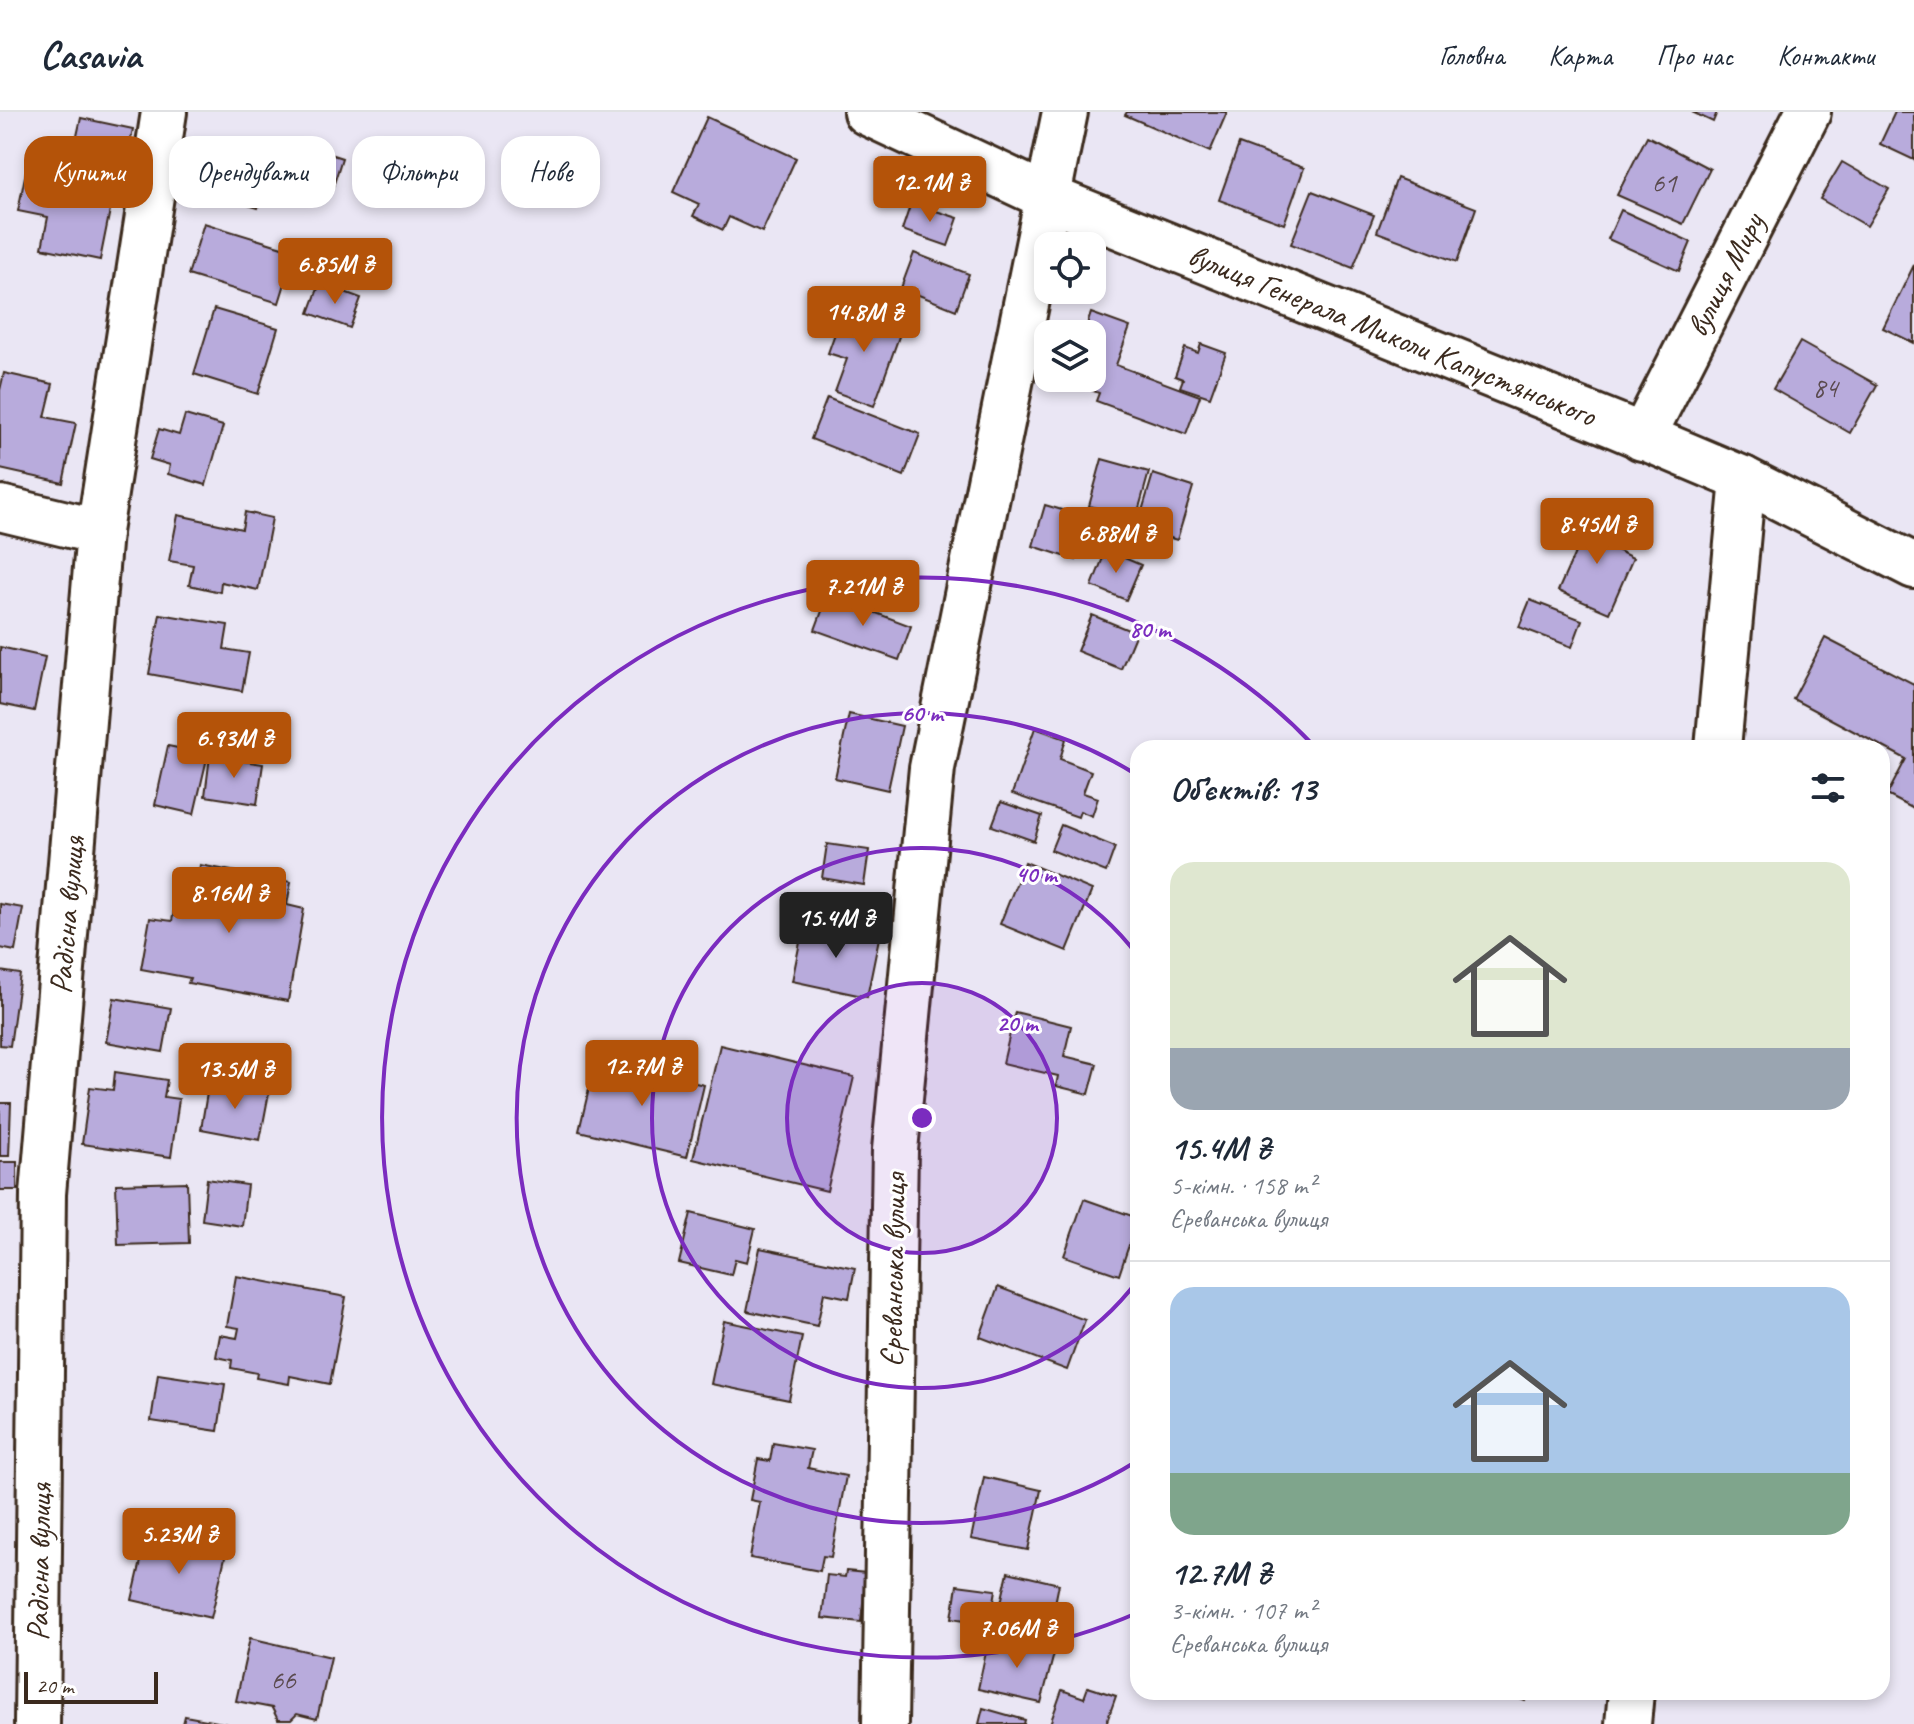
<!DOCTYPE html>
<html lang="uk">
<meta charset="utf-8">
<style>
:root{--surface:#fff;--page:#f6f6f7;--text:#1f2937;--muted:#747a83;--line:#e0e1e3;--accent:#b45309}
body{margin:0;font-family:Caveat,sans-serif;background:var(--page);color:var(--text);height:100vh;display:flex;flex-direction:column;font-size:30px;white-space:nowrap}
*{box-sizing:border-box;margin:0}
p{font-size:26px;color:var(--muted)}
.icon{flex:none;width:44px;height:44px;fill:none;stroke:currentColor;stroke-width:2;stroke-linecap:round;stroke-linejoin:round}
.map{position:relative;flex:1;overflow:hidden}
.details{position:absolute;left:1130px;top:628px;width:760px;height:960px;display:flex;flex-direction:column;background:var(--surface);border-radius:24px;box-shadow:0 4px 12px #0003}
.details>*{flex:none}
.banner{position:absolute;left:24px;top:24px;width:760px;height:72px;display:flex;gap:16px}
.fabs{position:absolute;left:1034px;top:120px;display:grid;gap:16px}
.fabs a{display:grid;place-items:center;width:72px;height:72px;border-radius:16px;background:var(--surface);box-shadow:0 4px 12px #0003;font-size:40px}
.scale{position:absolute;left:24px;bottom:20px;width:134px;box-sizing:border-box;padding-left:8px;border:4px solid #3b2a1e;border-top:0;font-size:22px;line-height:28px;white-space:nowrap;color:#3b2a1e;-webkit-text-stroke:6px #fff;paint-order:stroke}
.price{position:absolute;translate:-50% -68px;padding:0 18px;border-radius:8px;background:var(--accent);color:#fff;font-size:26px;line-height:52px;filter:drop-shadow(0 2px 4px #0008)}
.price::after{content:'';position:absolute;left:50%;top:48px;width:24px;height:18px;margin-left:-12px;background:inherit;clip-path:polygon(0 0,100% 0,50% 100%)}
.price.on{background:#222;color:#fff}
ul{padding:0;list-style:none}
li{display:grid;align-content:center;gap:16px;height:424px;padding:0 40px}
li+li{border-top:2px solid var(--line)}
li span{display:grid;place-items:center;height:248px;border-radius:24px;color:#555}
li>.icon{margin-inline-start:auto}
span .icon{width:144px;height:144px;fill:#fffc;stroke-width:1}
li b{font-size:34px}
h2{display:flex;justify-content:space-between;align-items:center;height:96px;padding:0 40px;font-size:34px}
.tag{padding:0 28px;border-radius:24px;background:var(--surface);box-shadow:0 4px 12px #0003;font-size:28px;line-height:72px}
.tag.on{background:var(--accent);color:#fff}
header{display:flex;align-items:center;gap:48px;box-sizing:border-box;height:112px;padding:0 40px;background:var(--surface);border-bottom:2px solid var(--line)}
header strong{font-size:38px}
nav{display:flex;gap:44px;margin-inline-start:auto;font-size:28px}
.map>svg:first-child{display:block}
.building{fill:#b8abdc;stroke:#3b2a1e;stroke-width:2}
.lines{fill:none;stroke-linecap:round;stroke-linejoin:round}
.minor-casing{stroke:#3b2a1e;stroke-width:50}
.minor{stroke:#fff;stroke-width:44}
.ring{fill:none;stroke:#7b2cbf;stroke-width:4}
.labels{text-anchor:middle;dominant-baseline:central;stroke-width:6;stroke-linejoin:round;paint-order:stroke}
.number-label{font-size:28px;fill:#5a4a4e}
.street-label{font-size:32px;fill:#3b2a1e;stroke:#fff}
.centre{fill:#7b2cbf;stroke:#fff;stroke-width:4}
.ring-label{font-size:24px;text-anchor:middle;font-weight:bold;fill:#7b2cbf;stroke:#fff;stroke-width:6;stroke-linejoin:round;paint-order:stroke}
</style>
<header>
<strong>Casavia</strong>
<nav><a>Головна</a><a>Карта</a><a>Про нас</a><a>Контакти</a></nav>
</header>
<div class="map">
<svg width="1914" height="1612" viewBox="0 0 1914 1612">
<rect width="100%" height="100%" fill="#eae6f4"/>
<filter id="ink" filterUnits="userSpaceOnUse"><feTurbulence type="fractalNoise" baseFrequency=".0125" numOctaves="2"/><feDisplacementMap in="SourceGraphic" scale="16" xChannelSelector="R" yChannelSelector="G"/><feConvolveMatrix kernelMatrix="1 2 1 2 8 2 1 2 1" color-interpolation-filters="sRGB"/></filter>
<g filter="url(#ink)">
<g class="building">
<polygon points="1127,0 1227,0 1210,40 1125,3"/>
<polygon points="1692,0 1717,0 1713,10"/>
<polygon points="1895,0 1914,0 1914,48 1880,32"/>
<polygon points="707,5 796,46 762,120 729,105 723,118 693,104 699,92 673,80"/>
<polygon points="81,6 133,17 125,53 73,42"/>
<polygon points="1647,24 1710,57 1683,112 1617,83"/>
<polygon points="213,30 272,47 258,96 198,78"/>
<polygon points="1239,32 1304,56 1284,112 1219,88"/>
<polygon points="302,33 342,46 332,78 323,75 319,89 290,80 295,65 292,64"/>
<polygon points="29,44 117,63 100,148 42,136 48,105 18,99"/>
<polygon points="1842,50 1889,77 1867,114 1820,87"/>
<polygon points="1397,66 1476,96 1457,150 1377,120"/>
<polygon points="1312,79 1374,103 1353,156 1291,132"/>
<polygon points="911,91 958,106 948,134 902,118"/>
<polygon points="1621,98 1691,130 1679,159 1608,127"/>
<polygon points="204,111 295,139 279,191 188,163"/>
<polygon points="914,141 969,162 956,198 901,176"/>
<polygon points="1914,153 1914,231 1883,216"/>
<polygon points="320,171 361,186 350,216 309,201"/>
<polygon points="844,196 902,216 874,294 835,280 847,247 828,241"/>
<polygon points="214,197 278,216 258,282 194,262"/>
<polygon points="1091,201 1130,215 1116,253 1200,284 1186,322 1096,289 1099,281 1067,269 1068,266 1092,266 1092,222 1084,222"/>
<polygon points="1800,230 1877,273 1850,321 1773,277"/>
<polygon points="1201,232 1226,241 1210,285 1180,275 1183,267 1175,264 1185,236 1198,241"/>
<polygon points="4,261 53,272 45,305 76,311 63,371 0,357 0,278"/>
<polygon points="827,286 920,322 904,364 811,327"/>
<polygon points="185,303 223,314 206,373 168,362 170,353 150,347 159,317 179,323"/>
<polygon points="1102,347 1149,360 1136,407 1089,394"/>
<polygon points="1153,362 1193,375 1177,428 1137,416"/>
<polygon points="1045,393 1089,406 1076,448 1033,434"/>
<polygon points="245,400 272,406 258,478 221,470 220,480 189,473 193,453 169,449 178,403 242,417"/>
<polygon points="1593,400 1620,412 1610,435 1633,446 1609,501 1558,479"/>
<polygon points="1106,438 1141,453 1126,488 1092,474"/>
<polygon points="828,483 911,514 899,548 815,518"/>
<polygon points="1530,488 1582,508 1572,535 1519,515"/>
<polygon points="160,502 228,513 224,537 249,541 242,579 149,562"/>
<polygon points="1092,503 1136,521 1121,557 1077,539"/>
<polygon points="1825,526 1914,572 1914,697 1887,683 1906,647 1793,587"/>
<polygon points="0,535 45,545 34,599 0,592"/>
<polygon points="849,602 902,614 888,678 835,666"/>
<polygon points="1035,616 1066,627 1060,647 1091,659 1083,681 1098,686 1092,704 1080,699 1078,705 1012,682"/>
<polygon points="168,634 208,642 194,702 155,693"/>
<polygon points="210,644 263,652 257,692 205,684"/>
<polygon points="1001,690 1042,704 1034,729 992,714"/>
<polygon points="1061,713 1115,735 1106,760 1051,738"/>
<polygon points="827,732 869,738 864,773 822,766"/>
<polygon points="1025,750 1092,778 1067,839 1000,812"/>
<polygon points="200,753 291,770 287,793 304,797 288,889 188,871 190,866 141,857 150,806 172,809 179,773 196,776"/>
<polygon points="0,792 23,796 15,839 0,836"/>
<polygon points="804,811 879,826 867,885 792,869"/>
<polygon points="0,859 20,862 10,934 0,933"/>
<polygon points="114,886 171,896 163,940 106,930"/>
<polygon points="1015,900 1071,914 1064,944 1097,952 1089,982 1056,974 1058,964 1003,951"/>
<polygon points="720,933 854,965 827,1079 693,1047"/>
<polygon points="596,947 704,973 687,1045 579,1019"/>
<polygon points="115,960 167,968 164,985 179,987 171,1045 82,1032 90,975 113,978"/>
<polygon points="209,969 269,981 260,1028 201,1017"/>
<polygon points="0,991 11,991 9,1044 0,1044"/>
<rect x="0" y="1050" width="17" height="28"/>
<polygon points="207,1067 247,1073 242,1114 202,1108"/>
<polygon points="187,1070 189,1131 118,1133 116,1072"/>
<polygon points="1084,1087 1138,1106 1119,1163 1064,1144"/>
<polygon points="691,1101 755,1117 747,1150 735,1147 731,1163 679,1151"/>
<polygon points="760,1136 855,1156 849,1186 824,1181 817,1214 747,1199"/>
<polygon points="236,1164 346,1185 330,1272 290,1264 289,1272 256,1266 257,1261 231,1256 232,1248 216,1245 220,1223 237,1226 239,1216 227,1214"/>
<polygon points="998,1175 1085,1208 1067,1258 980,1225"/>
<polygon points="724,1209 802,1225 789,1288 711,1272"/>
<polygon points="158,1262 225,1272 218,1319 151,1309"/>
<polygon points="773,1331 812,1338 808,1356 846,1364 831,1445 823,1444 820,1459 750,1446 760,1390 750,1388 758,1347 770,1349"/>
<polygon points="984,1365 1041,1378 1028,1438 971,1427"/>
<polygon points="147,1423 226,1441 211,1506 132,1488"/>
<polygon points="846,1459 866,1461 861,1510 822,1506 827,1463 845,1465"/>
<polygon points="1008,1460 1059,1472 1049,1521 997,1509"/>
<polygon points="957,1473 996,1478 990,1512 952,1506"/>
<polygon points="995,1525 1055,1538 1041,1591 978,1577 986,1540 992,1541"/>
<polygon points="250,1526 331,1545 317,1607 297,1602 291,1608 278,1608 272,1596 236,1589"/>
<polygon points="1088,1575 1116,1584 1106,1612 1050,1612 1062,1578 1084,1586"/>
<polygon points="1502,1580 1529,1580 1525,1589"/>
<polygon points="983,1596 1025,1608 1024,1612 979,1612"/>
<polygon points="185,1604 228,1612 183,1612"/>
</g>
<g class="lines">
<defs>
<g id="minor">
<polyline points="866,0 1047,85 1615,313 1743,367 1914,454"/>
<polyline points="1642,326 1808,0"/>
<polyline points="0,396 99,420"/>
<polyline points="1718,636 1743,367"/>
<polyline points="37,1612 43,1082 99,420 164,0"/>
<polyline points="885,1612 895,1038 932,656 1065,0"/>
<polyline points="1628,1612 1631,1580"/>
</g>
</defs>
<use href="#minor" class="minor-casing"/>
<use href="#minor" class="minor"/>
</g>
</g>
<circle cx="922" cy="1006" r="135" fill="#7b2cbf" fill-opacity=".12"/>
<g class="ring">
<circle cx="922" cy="1006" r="135"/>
<path d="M1138 1168A270 270 0 1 1 1138 844"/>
<path d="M1137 1349A405 405 0 1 1 1137 663"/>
<path d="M1137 1501A540 540 0 1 1 1314 634"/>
</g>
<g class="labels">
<g class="number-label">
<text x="1664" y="70">61</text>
<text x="1825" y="275">84</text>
<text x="283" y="1567">66</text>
</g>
<g class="street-label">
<text transform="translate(1725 163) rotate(-63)">вулиця Миру</text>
<text transform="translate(1392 223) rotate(22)">вулиця Генерала Миколи Капустянського</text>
<text transform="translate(67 803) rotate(-85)">Радісна вулиця</text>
<text transform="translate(893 1158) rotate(-89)">Єреванська вулиця</text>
<text transform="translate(39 1450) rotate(-89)">Радісна вулиця</text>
</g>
</g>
<circle cx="922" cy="1006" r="12" class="centre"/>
<g class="ring-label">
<text x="1150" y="525">80 m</text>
<text x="922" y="609">60 m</text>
<text x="1036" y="770">40 m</text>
<text x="1017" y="919">20 m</text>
</g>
</svg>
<div class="fabs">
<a><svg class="icon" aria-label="locate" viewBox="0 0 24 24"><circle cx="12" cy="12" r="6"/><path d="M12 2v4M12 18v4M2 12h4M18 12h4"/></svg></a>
<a><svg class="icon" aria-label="layers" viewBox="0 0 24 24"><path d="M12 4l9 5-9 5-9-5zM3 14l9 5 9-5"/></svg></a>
</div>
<div class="scale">20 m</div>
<b class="price" style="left:930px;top:112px">12.1M ₴</b>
<b class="price" style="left:335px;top:194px">6.85M ₴</b>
<b class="price" style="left:864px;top:242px">14.8M ₴</b>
<b class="price" style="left:1597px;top:454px">8.45M ₴</b>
<b class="price" style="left:1116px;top:463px">6.88M ₴</b>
<b class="price" style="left:863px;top:516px">7.21M ₴</b>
<b class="price" style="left:234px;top:668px">6.93M ₴</b>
<b class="price" style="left:229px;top:823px">8.16M ₴</b>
<b class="price on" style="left:836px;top:848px">15.4M ₴</b>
<b class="price" style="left:642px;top:996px">12.7M ₴</b>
<b class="price" style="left:235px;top:999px">13.5M ₴</b>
<b class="price" style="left:179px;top:1464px">5.23M ₴</b>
<b class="price" style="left:1017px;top:1558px">7.06M ₴</b>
<div class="banner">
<a class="tag on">Купити</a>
<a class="tag">Орендувати</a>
<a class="tag">Фільтри</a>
<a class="tag">Нове</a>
</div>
<section class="details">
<h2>Об’єктів: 13<svg class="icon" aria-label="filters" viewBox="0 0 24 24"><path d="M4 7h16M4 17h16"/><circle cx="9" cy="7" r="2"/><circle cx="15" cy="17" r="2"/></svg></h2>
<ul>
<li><span style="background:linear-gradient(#dfe7d0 75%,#9aa5b1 0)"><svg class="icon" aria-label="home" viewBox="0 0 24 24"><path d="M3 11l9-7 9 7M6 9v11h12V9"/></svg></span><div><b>15.4M ₴</b><p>5-кімн. · 158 m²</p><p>Єреванська вулиця</p></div></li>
<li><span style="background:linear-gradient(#a9c7e8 75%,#7fa58c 0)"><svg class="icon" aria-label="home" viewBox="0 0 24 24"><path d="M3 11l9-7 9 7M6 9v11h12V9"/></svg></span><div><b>12.7M ₴</b><p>3-кімн. · 107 m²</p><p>Єреванська вулиця</p></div></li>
</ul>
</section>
</div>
